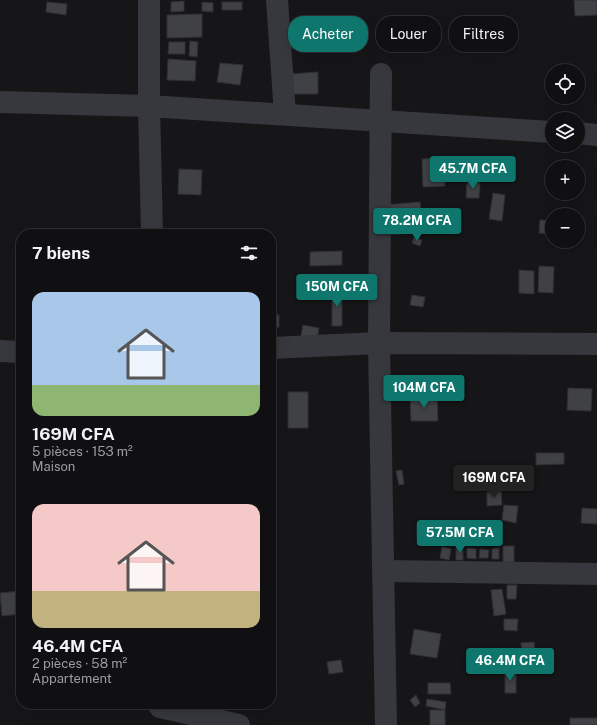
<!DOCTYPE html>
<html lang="fr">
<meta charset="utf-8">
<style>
:root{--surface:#101012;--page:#19191b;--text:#f1f3f6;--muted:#9c9d9f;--line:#303032;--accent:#0f766e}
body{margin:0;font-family:"Public Sans",sans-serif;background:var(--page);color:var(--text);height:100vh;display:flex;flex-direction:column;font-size:15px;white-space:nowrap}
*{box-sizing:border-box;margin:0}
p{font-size:13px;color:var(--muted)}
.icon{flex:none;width:22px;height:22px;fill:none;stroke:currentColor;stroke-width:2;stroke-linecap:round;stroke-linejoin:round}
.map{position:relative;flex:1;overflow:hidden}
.side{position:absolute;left:16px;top:229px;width:260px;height:480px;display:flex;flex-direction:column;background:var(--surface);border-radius:16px;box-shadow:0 4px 16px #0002,0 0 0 1px var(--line)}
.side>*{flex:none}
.guide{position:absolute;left:288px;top:16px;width:249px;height:36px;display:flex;gap:8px}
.buttons{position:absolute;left:545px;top:64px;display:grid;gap:8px}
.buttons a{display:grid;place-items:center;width:40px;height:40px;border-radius:50%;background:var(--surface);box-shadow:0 4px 16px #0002,0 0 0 1px var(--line);font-size:20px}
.price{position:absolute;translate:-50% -34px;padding:0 9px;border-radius:4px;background:var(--accent);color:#fff;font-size:13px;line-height:26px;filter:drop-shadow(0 1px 2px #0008)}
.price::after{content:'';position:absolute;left:50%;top:24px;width:12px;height:9px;margin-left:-6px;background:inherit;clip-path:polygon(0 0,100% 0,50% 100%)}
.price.selected{background:#222;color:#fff}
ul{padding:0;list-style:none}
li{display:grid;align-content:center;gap:8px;height:212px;padding:0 16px}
li span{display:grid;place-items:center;height:124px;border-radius:12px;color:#555}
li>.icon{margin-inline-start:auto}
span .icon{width:72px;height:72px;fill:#fffc;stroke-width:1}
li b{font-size:17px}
h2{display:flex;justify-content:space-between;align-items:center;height:48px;padding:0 16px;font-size:17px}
.tag{padding:0 14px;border-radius:16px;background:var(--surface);box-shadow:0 4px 16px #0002,0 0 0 1px var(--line);font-size:14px;line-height:36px}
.tag.selected{background:var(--accent);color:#fff}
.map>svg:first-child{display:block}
.building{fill:#404145;stroke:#303034}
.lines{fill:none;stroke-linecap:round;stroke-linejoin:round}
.minor{stroke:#37383d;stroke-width:22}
</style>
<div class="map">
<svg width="597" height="725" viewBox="0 0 597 725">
<rect width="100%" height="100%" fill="#161618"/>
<g class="building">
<polygon points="574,0 597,0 597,15 575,16"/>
<polygon points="184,1 184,11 171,12 171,2"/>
<polygon points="47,2 67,4 66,15 46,12"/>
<polygon points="202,2 213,3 213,12 202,11"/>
<rect x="222" y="2" width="20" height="8"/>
<polygon points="202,14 202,37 167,38 167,15"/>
<polygon points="190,41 198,42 197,57 189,56"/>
<polygon points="169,42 185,42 185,54 168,54"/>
<polygon points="168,59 196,61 195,81 167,80"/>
<polygon points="220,63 243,65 240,85 217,82"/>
<polygon points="318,72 318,94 292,94 291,74"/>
<polygon points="443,158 445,186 423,187 422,159"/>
<polygon points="179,169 202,170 201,195 178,194"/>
<polygon points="467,183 480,183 479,198 466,198"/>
<polygon points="493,193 505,195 502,221 489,219"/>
<polygon points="420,202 423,232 388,235 386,205"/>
<polygon points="540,220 552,221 552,234 539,233"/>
<polygon points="414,237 422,240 420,246 412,243"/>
<polygon points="342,251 342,265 310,266 310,252"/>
<polygon points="539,266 554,267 553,293 538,292"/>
<polygon points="519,270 534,271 534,294 519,293"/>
<polygon points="342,289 342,326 332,326 332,290"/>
<polygon points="412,295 425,297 423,307 410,305"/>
<rect x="271" y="315" width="8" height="12"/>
<polygon points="303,325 319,328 317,339 301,336"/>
<polygon points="568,388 592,389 591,411 567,410"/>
<rect x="288" y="392" width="20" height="36"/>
<polygon points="410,397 437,397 438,421 411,421"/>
<polygon points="536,453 564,453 564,464 536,465"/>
<polygon points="402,470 404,484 399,485 396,471"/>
<polygon points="501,491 502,505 487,506 487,492"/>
<polygon points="504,505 518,506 516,523 502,520"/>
<polygon points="582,508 597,509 597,524 581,523"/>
<rect x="503" y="546" width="11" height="16"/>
<polygon points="442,547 451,549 449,560 440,558"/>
<rect x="456" y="548" width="7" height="12"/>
<polygon points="467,548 476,549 476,559 467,558"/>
<polygon points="499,548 499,559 492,559 492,549"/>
<polygon points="480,549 489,550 488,558 479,558"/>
<polygon points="507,585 517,585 516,599 507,599"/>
<polygon points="502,589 506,614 494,616 491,590"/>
<polygon points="21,591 21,614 2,616 0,593"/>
<polygon points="504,619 518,619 517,631 504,630"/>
<polygon points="414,629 441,634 437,658 410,654"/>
<polygon points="19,639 21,639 21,664 20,664"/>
<polygon points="534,642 535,652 522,653 521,643"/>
<polygon points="505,654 535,656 535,669 505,668"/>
<polygon points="341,660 343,672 329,674 327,662"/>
<rect x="505" y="672" width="11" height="21"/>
<polygon points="428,683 450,683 451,694 428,694"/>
<polygon points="416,695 420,703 415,707 410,700"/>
<polygon points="427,699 446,702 445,710 426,706"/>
<rect x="430" y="710" width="15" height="15"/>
<rect x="570" y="718" width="27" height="7"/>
</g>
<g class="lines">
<g class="minor">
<polyline points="149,0 149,106 152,234"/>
<polyline points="277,0 285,114"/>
<polyline points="381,74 379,343 386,725"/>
<polyline points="0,102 149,106 552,132"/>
<polyline points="578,133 597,135"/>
<polyline points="271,348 379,343 597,344"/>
<polyline points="0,351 21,352"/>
<polyline points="383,571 597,574"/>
<polyline points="160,707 239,725"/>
</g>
</g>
</svg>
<div class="buttons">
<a><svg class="icon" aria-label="locate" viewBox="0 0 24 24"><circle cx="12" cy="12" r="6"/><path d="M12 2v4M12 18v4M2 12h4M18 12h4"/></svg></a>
<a><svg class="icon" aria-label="layers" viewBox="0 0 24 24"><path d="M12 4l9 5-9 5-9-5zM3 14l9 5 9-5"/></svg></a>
<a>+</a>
<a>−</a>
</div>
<b class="price" style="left:473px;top:190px">45.7M CFA</b>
<b class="price" style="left:417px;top:242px">78.2M CFA</b>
<b class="price" style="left:337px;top:308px">150M CFA</b>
<b class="price" style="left:424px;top:409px">104M CFA</b>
<b class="price selected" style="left:494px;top:499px">169M CFA</b>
<b class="price" style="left:460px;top:554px">57.5M CFA</b>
<b class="price" style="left:510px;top:682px">46.4M CFA</b>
<div class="guide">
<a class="tag selected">Acheter</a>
<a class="tag">Louer</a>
<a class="tag">Filtres</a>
</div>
<section class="side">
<h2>7 biens<svg class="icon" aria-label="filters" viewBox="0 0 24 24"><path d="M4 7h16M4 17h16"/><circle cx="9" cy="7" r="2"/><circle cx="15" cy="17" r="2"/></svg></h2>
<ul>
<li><span style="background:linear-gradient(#a9c7e8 75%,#8fb573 0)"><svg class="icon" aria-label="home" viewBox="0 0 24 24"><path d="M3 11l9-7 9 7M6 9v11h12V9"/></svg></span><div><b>169M CFA</b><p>5 pièces · 153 m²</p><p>Maison</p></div></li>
<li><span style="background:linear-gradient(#f6c9c9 70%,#c2b280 0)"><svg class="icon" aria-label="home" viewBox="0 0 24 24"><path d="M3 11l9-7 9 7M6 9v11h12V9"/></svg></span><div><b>46.4M CFA</b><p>2 pièces · 58 m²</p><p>Appartement</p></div></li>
</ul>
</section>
</div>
